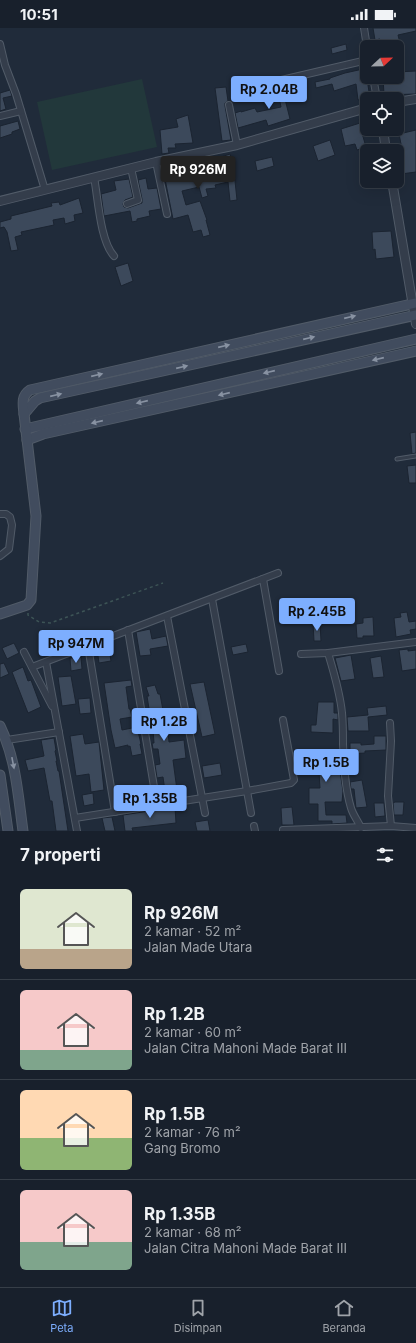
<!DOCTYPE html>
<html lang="id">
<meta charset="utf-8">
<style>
:root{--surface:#18202c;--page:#252d38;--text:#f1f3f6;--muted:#9fa3a9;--line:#363e48;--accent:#7daefe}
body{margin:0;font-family:Inter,sans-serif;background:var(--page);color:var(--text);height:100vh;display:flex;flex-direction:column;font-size:15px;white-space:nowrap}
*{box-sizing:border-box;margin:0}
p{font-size:13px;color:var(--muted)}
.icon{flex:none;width:22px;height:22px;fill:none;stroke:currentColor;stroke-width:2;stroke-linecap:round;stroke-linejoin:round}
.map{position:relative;height:803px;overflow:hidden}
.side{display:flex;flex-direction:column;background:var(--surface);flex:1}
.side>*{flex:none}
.needle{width:26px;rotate:68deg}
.fabs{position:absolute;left:360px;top:12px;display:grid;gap:8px}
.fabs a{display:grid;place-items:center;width:44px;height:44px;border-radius:6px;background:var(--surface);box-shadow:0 4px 16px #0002,0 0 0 1px var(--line);font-size:20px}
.price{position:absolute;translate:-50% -34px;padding:0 9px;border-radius:4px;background:var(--accent);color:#111;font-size:13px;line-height:26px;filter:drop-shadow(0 1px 2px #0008)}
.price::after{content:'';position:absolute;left:50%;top:24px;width:12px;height:9px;margin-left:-6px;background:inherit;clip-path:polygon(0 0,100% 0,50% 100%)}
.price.on{background:#222;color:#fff}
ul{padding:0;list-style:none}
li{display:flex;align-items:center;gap:12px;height:100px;padding:0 20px}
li+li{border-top:1px solid var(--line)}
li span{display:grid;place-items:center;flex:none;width:112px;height:80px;border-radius:6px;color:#555}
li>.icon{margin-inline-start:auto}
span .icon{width:48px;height:48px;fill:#fffc;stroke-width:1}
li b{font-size:17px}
h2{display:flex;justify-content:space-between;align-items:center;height:48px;padding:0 20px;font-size:17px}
.status{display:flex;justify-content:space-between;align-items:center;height:28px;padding:0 20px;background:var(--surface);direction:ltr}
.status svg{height:11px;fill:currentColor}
.tabs{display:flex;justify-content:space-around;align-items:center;height:56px;border-top:1px solid var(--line);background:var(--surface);font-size:11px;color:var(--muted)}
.tabs a{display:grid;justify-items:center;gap:2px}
.tabs .on{color:var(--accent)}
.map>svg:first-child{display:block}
.green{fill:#22383b}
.building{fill:#3c495b;stroke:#1b2431}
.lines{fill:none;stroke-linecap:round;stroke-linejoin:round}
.service-casing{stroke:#515b68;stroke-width:5}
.minor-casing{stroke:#515b68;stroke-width:8}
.tertiary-casing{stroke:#515b68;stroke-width:10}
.secondary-casing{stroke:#515b68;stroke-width:11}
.path{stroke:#3d5456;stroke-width:1.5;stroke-dasharray:3 3;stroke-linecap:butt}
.service{stroke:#343d4b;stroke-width:3}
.minor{stroke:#343d4b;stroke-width:6}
.tertiary{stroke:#343d4b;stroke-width:8}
.secondary{stroke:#414c5e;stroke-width:9}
.oneway{fill:#8892a2}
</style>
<div class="status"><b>10:51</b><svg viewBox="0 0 49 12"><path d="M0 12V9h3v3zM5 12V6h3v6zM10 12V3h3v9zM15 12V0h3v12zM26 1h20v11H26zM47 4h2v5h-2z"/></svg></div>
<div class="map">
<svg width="416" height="803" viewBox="0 0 416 803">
<rect width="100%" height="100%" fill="#202b3a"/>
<polygon class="green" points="142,51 157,119 52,142 37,74"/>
<g class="building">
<polygon points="373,0 416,0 416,3 398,7 401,19 382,19 380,11 375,12"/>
<polygon points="346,16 347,22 332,26 331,20"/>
<polygon points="363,41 366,51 367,51 370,70 358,72 356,56 334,63 332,56 316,60 315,54 330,51 330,50 345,45"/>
<polygon points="416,43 416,66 384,67 383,49 397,49 397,44"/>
<polygon points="304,54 306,61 282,65 283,67 284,67 290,91 268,98 266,92 238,100 235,85 241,83 241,84 255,80 257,84 281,79 277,59"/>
<polygon points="226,59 228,73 225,75 225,78 231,112 222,113 215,60"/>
<polygon points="10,62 12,68 3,70 6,81 0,83 0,65"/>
<polygon points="188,87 193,115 175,116 176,120 168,120 169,125 162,126 160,102 178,99 176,91"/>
<polygon points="367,89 367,103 362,105 366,119 357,122 355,116 345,118 341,101 360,95 359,91"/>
<polygon points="18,93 20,101 12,104 12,106 0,110 0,98"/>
<polygon points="416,102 416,144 401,146 397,130 397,122 402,121 399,106"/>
<polygon points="330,112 335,127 318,133 313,118"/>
<polygon points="230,126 234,139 232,140 235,153 237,172 230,173 228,154 215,157 216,160 206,161 208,168 202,170 199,159 182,163 186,177 200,173 207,192 206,192 210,207 203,209 201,202 193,204 188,187 173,191 163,141 179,137 182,146 205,142 204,141 220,137 218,130"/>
<polygon points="272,129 274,138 257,143 255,133"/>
<polygon points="146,150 148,161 157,160 161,181 149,183 150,188 137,191 137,193 132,194 130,183 104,188 101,166 116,162 114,153 129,151 133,169 125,172 123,176 124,179 128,180 142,175 142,171 138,152"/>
<polygon points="79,170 83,185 74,187 75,193 65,196 64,190 53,192 54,197 21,204 22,207 15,209 18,222 11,223 7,204 4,199 0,200 0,194 11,191 11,188 52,178 51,175 59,174 60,177"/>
<polygon points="391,203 394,229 376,231 375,221 373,222 372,204"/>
<polygon points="128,235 133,253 121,258 115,239"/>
<polygon points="416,404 416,425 412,426 410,405"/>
<polygon points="416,437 416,455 409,455 407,438"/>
<polygon points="407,584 409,594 416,593 416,601 410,602 411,606 396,609 394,590 401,589 400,585"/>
<polygon points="373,589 374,608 363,608 363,610 357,610 356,596 363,595 363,590"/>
<polygon points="313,595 320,595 321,613 314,613"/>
<polygon points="150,601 152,611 166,608 168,618 150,621 151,627 140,628 136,604"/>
<polygon points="14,615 19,625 7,631 2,620"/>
<polygon points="108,615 111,633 99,635 98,628 95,628 94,622 97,621 96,619"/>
<polygon points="246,616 248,624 233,627 231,619"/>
<polygon points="408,621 408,623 416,622 416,641 402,643 399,622"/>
<polygon points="351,627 355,651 341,653 335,630"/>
<polygon points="381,628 384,649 373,650 370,630"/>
<polygon points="81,629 82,641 71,643 70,630"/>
<polygon points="4,635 9,646 0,650 0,636"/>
<polygon points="23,639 28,653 31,652 41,679 28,685 12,644"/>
<polygon points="71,648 76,676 62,678 58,649"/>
<polygon points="131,652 132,658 126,659 129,681 130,681 132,689 120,691 122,702 137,699 141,716 140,716 142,726 132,728 130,718 128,719 128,717 115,720 111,702 104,655"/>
<polygon points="204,654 215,706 202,709 190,656"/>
<polygon points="155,657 158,666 160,666 165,693 167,693 169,714 184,712 186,730 173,732 177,762 165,763 163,749 157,750 155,737 160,736 158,721 153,721 152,715 154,715 152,687 150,687 147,668 149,668 146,659"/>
<polygon points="90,670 91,685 80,686 78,671"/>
<polygon points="318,674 334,674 334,685 338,685 338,692 333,691 333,705 311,704 311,697 316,697"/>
<polygon points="386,678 387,687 368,689 369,703 348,703 347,689 368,687 367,680"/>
<polygon points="83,706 85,716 99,714 104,762 91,764 89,746 76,748 70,708"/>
<polygon points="374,708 386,708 386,722 365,723 365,725 350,726 350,715 361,715 361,717 374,716"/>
<polygon points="54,710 56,722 55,723 57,733 56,733 58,743 59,743 68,803 56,803 52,773 50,773 44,740 28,743 25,732 44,728 41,712"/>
<polygon points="313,722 336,722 336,743 340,743 343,763 342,774 325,774 326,787 346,787 347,795 332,796 332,793 318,793 318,776 309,776 309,760 320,760 319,744 307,746 305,735 308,723 313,724"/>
<polygon points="220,735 222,747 204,750 202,738"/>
<polygon points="362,752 367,779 356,780 354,761 351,761 350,754"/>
<polygon points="133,757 135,768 122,770 121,766 117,766 116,760"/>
<polygon points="93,765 94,776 84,778 82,767"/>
<polygon points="395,774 404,774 403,787 394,787 393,775"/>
<polygon points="374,775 384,775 385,788 375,789"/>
<polygon points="175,779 176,795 132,800 133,803 125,803 123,787"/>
<polygon points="292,779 294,797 282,797 281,780"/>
<polygon points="112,789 115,803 105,803 102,790"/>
<polygon points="208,792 210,803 197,803 195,794"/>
</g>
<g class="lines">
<defs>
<polyline id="service" points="397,431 416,428"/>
<g id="minor">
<polyline points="364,0 367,19"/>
<polyline points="0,16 5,37 16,66 45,162"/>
<polyline points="373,49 377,71"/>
<polyline points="273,54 367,32"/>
<polyline points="229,77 237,117"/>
<polyline points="0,88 21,83"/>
<polyline points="156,134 167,186"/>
<path d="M94,149C98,170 100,213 114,228"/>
<polyline points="127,176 138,172 131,140"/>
<polyline points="0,486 6,486 10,489 12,497 9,521 0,528"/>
<polyline points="263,551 279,643"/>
<polyline points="212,571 251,785"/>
<polyline points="167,588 205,785"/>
<polyline points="128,602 157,777"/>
<polyline points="88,618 115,784"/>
<polyline points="24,624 52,678"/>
<path d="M328,625C334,645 340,664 342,685C343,695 343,705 343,716C344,737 345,760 351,780C353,787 358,793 361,800"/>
<polyline points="301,626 328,625 416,614"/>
<polyline points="46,634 77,803"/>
<polyline points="32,639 278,545"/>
<polyline points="390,695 391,713 388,768 391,798"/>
<polyline points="7,712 59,704"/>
<polyline points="75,790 247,763 291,755 294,752 283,692"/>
<polyline points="254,798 255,803"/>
<polyline points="283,802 391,798 416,800"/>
</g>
<g id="tertiary">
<polyline points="397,74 416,71"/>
<polyline points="383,101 386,123"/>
<polyline points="392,153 416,296"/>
<polyline points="0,173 156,134 237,117 367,80"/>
</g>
<g id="secondary">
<polyline points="24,386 35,373 40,370 416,287"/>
<polyline points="25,401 416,311"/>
<polyline points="27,412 43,406 416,323"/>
<path d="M0,586L27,577L31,572L36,488L24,386C23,376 21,368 30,362L416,275"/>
<path d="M0,698C16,731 18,767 23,803"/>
<polyline points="0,747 8,803"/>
</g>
</defs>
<use href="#service" class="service-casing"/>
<use href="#minor" class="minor-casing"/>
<use href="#tertiary" class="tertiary-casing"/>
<use href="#secondary" class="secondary-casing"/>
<polyline class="path" points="28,585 28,587 39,594 50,595 163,555"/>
<use href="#service" class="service"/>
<use href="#minor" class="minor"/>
<use href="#tertiary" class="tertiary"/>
<use href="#secondary" class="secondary"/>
</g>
<defs><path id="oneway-solid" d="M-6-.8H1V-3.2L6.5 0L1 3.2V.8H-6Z"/></defs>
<g class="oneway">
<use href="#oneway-solid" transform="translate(350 289) rotate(-13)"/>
<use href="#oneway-solid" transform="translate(309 310) rotate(-13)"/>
<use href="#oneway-solid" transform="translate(224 318) rotate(-13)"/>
<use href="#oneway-solid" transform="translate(378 331) rotate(167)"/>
<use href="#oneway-solid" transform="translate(182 339) rotate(-13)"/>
<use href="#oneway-solid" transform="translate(269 344) rotate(167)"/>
<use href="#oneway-solid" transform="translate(97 347) rotate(-13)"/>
<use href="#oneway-solid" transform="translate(224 366) rotate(167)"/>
<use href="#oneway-solid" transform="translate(56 367) rotate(-13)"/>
<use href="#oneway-solid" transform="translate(142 374) rotate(167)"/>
<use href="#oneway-solid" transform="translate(97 394) rotate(167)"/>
<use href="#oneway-solid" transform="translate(13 735) rotate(79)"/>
</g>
</svg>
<div class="fabs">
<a><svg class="needle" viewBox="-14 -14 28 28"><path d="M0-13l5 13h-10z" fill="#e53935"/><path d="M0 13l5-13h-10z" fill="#9fa3a9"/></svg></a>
<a><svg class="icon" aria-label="locate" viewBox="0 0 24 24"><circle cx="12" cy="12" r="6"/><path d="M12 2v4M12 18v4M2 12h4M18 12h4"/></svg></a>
<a><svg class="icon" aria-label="layers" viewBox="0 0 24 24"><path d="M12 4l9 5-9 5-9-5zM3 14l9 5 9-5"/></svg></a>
</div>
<b class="price" style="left:269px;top:82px">Rp 2.04B</b>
<b class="price on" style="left:198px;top:162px">Rp 926M</b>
<b class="price" style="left:317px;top:604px">Rp 2.45B</b>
<b class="price" style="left:76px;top:636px">Rp 947M</b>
<b class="price" style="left:164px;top:714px">Rp 1.2B</b>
<b class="price" style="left:326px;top:755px">Rp 1.5B</b>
<b class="price" style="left:150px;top:791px">Rp 1.35B</b>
</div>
<section class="side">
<h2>7 properti<svg class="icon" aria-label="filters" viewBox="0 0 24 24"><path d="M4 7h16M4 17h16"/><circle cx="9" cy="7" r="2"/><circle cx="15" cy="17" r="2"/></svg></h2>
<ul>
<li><span style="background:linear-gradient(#dfe7d0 75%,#b9a48a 0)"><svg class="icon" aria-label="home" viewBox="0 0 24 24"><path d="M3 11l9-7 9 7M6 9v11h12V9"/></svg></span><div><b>Rp 926M</b><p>2 kamar · 52 m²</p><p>Jalan Made Utara</p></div></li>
<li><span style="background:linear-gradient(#f6c9c9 75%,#7fa58c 0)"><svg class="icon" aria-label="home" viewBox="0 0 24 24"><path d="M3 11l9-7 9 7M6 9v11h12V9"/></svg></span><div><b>Rp 1.2B</b><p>2 kamar · 60 m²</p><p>Jalan Citra Mahoni Made Barat III</p></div></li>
<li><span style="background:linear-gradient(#ffd9b3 60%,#8fb573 0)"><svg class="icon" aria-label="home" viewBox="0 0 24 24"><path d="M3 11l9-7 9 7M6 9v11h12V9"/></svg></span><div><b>Rp 1.5B</b><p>2 kamar · 76 m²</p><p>Gang Bromo</p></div></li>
<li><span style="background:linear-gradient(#f6c9c9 65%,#7fa58c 0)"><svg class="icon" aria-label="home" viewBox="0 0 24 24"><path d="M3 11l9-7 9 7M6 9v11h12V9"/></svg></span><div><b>Rp 1.35B</b><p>2 kamar · 68 m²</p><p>Jalan Citra Mahoni Made Barat III</p></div></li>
</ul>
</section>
<nav class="tabs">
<a class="on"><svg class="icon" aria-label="map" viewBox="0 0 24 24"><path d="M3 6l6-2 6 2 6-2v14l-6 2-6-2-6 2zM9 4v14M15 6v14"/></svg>Peta</a>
<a><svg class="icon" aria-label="saved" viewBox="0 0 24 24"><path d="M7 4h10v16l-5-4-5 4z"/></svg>Disimpan</a>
<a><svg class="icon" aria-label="home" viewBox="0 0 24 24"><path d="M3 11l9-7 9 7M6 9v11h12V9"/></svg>Beranda</a>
</nav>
